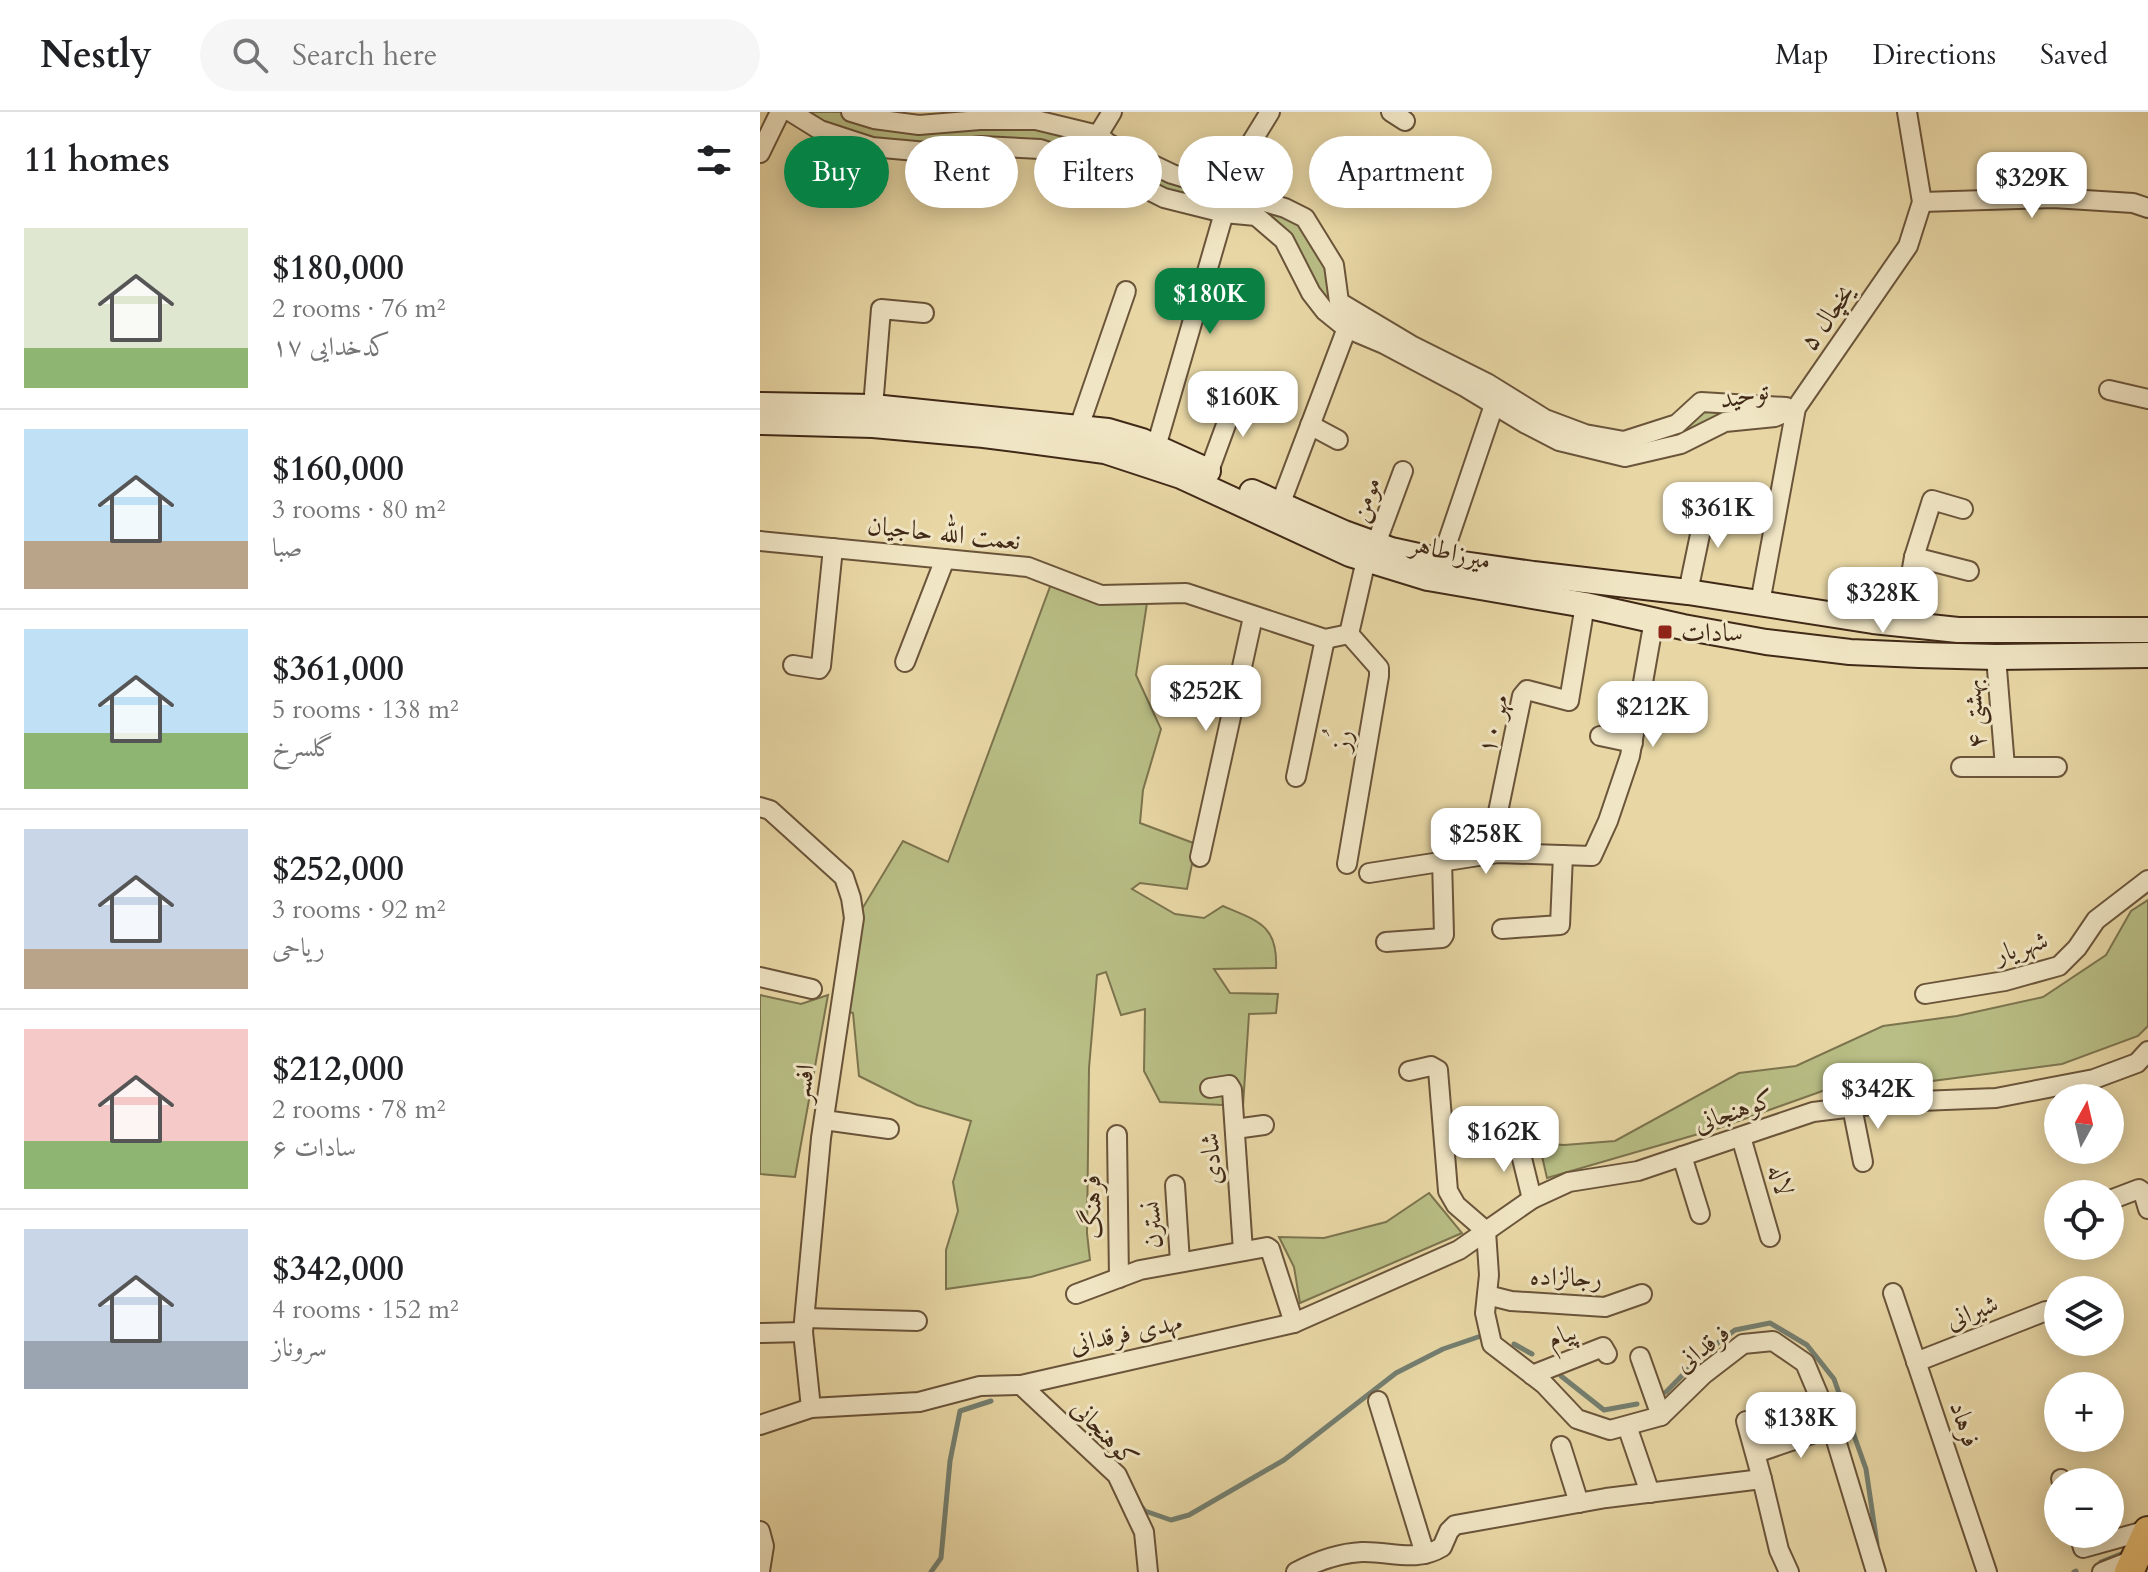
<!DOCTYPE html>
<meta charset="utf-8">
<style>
:root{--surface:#fff;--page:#f6f6f6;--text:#202124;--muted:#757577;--line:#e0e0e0;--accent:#0b8043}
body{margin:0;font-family:Cardo,Amiri,serif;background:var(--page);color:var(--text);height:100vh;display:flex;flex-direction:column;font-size:30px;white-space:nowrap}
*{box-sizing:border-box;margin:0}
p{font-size:26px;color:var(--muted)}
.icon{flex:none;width:44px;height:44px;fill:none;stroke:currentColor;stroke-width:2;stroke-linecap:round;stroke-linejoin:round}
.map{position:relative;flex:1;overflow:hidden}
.details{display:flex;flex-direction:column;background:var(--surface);width:760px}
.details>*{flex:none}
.banner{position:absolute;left:24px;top:24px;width:760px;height:72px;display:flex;gap:16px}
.needle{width:52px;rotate:8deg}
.tools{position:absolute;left:1284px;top:972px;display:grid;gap:16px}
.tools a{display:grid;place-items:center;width:80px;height:80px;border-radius:50%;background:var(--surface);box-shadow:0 4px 20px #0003;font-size:40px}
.price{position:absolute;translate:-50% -68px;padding:0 18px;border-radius:16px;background:#fff;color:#222;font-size:26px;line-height:52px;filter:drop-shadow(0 2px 4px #0008)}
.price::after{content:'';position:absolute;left:50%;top:48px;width:24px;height:18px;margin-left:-12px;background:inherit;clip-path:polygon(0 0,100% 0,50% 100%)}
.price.on{background:var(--accent);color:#fff}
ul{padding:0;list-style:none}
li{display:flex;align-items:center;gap:24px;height:200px;padding:0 24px}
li+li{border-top:2px solid var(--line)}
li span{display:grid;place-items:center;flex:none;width:224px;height:160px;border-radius:0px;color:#555}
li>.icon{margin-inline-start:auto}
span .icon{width:96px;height:96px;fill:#fffc;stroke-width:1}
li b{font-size:34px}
h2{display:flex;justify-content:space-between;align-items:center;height:96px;padding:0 24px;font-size:34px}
.tag{padding:0 28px;border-radius:36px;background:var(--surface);box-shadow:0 4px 20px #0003;font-size:28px;line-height:72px}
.tag.on{background:var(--accent);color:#fff}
header{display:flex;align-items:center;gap:48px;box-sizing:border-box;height:112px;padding:0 40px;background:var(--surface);border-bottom:2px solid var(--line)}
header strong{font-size:38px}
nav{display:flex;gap:44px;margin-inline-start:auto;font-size:28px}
.search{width:560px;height:72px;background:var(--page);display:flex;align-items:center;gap:20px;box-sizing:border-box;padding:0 28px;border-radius:44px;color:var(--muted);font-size:30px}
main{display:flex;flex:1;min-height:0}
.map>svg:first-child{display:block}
.green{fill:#b8be85;stroke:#7c744e;stroke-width:2}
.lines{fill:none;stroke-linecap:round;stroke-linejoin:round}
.stream{stroke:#747f70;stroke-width:5}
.street-casing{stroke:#6a543a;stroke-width:22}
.secondary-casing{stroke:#402917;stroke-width:28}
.primary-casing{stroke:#402917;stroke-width:32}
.street{stroke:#f0e5c4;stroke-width:18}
.secondary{stroke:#f0e5c4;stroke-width:24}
.primary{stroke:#e4bc72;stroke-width:28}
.poi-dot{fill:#8f2418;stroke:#f0e5c4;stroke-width:3}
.labels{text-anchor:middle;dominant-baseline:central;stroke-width:6;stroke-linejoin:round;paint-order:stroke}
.street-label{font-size:26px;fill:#402917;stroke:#f0e5c4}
.poi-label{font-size:26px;fill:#402917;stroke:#f0e5c4;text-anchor:start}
</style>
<header>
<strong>Nestly</strong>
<div class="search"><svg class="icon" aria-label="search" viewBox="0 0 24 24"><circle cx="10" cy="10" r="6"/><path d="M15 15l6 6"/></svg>Search here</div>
<nav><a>Map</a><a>Directions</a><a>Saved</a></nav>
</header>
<main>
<section class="details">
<h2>11 homes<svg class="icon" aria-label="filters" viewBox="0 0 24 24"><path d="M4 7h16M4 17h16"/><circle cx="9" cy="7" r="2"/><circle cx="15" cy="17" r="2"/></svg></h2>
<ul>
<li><span style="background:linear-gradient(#dfe7d0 75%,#8fb573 0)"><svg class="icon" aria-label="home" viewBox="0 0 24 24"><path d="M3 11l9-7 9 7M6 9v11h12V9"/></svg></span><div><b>$180,000</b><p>2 rooms · 76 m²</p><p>کدخدایی ۱۷</p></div></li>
<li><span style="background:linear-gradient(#bfe0f5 70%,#b9a48a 0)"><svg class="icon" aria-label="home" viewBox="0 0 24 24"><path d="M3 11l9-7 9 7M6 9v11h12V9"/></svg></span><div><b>$160,000</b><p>3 rooms · 80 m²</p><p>صبا</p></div></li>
<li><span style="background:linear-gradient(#bfe0f5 65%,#8fb573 0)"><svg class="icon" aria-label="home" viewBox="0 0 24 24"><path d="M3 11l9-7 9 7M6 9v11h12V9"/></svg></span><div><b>$361,000</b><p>5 rooms · 138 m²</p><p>گلسرخ</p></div></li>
<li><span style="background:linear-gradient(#c9d6e8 75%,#b9a48a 0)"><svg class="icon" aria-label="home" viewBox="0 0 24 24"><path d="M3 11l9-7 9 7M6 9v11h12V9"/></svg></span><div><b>$252,000</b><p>3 rooms · 92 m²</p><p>ریاحی</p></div></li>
<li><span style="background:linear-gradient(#f6c9c9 70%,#8fb573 0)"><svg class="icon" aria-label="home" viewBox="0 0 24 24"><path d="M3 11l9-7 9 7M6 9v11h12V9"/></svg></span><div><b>$212,000</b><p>2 rooms · 78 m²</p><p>سادات ۶</p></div></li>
<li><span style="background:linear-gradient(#c9d6e8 70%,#9aa5b1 0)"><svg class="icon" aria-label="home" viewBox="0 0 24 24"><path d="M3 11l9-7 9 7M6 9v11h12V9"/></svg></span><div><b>$342,000</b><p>4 rooms · 152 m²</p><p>سروناز</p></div></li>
</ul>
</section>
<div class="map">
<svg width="1388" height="1460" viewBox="0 0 1388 1460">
<rect width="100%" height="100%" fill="#e8d7a5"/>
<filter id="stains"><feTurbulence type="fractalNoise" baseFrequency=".0025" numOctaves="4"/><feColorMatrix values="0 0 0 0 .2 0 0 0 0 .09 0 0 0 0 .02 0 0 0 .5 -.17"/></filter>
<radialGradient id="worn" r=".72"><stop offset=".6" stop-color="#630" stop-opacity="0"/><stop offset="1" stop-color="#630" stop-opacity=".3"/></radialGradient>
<g class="green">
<polygon points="36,0 84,0 105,7 158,15 231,11 274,12 334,25 346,33 404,60 495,88 542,107 570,153 576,190 646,234 744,284 784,308 822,323 863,331 916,315 940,295 1025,297 1014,302 967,306 920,330 865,343 798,328 706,273 586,214 566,197 553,181 536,142 525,125 497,102 463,98 403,84 354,59 282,35 244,33 167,37 112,31 59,15"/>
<path d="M291,472L341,491H387L376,563L401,617L383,678L380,711L436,732L427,777L380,771L372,777L415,802L444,806L463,794C498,809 518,813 516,856L454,857L470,881L518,882L516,901L489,902L483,994L400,990L384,959L385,897L361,903L346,860L337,863L329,956L327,1121L330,1148L271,1165L186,1177V1138L198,1099L193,1070L211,1009L157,993L99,964L93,901L86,899L99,802L143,729L188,750Z"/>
<polygon points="1388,788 1388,914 1378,924 1302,952 1157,971 1068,977 959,1016 787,1066 779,1031 804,1033 855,1029 979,961 1036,954 1123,914 1197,904 1283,885 1346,843 1371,799"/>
<polygon points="0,883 41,892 68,883 35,1065 0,1062"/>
<polygon points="669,1081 702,1121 540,1191 534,1155 519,1125 564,1126 626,1110"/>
</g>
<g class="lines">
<g class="stream">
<polyline points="754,1232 772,1242"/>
<polyline points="801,1264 844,1298 877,1292"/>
<polyline points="906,1280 943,1242 975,1218 1010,1211 1047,1233 1074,1267 1106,1357 1117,1432"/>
<polyline points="381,1394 385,1399 411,1408 429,1403 524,1348 636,1261 683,1237 721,1224"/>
<polyline points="1341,1450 1366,1440"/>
<polyline points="171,1460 181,1446 190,1349 200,1299 231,1289"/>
<polyline points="1314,1460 1316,1459"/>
</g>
<defs>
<g id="street">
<polyline points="31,0 60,18 112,35 167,40 222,34 280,37 352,60 404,86 464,101 496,104 524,128 551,181 565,199 586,216 624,232 705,275 766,312 799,329 865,345 921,332 965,310 1015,305 1036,296"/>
<polyline points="91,0 114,7 159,13 220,8 276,8 338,23 349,32 412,62 525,96 545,106 574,153 579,190 651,233 727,271 785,307 825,322 864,329 917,312 941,290 1026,295"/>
<polyline points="631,0 645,9"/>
<polyline points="0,41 20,0"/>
<polyline points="328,52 338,23 352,0"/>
<polyline points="1162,90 1293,86 1373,91 1388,96"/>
<polyline points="1349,278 1388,287"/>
<polyline points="113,295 121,197 164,201"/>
<polyline points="550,313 578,328"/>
<polyline points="319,315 366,179"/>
<polyline points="396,335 464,101 462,78 510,0"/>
<polyline points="449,359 478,280"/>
<polyline points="520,393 590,208"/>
<polyline points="0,429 268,455 341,483 426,481 565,527 589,522"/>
<polyline points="616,432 643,359"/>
<polyline points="1154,445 1209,459"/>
<polyline points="681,449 734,293 738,285"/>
<polyline points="928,480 947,389"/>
<polyline points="1000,491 1036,296 1148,134 1162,90 1147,0"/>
<polyline points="1142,513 1154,445 1172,388 1203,397"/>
<polyline points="589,522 606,448"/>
<polyline points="1236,545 1245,655"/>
<polyline points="145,550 185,447"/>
<polyline points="33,553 59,557 61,554 73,436"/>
<polyline points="840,624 873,631"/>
<polyline points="1201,655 1297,655"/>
<polyline points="536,665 565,527"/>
<polyline points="0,695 10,698 84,765 91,786 94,806 61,1026 43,1220 51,1296"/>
<polyline points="738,700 762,584 767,578 809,589 825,493"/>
<polyline points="440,745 493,505"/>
<polyline points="587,752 619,564 619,556 589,522"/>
<polyline points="609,761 738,741 832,744 848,709 870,644 894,508"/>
<polyline points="742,817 800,813 803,743"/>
<polyline points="626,830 682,826 684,823 682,748"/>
<polyline points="0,865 52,877"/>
<polyline points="1165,882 1245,869 1299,854 1317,836 1336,808 1388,768"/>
<polyline points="649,959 671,954 678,958 688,1079 696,1093 726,1119 729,1163 725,1201 732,1232 784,1272 817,1307 850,1318 901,1304 944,1262 983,1232 1013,1229 1045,1251 1072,1315 1116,1460"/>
<polyline points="450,976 469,973 472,978 483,1139"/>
<polyline points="1092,995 1103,1050"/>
<polyline points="64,1008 129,1017"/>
<polyline points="475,1017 504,1013"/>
<polyline points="357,1023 359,1166"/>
<polyline points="981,1025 1010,1125"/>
<polyline points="757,1026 772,1087"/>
<polyline points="922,1044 940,1102"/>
<polyline points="415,1073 420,1150"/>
<polyline points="1350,1088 1379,1077 1383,1080 1388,1097"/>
<polyline points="1133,1181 1227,1460"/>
<polyline points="316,1182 380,1158 507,1135 510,1137 534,1211"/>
<polyline points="727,1183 751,1189 845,1195 882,1182"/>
<polyline points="45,1206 157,1209"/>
<polyline points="0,1221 43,1220"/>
<polyline points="880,1245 901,1304"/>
<polyline points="1156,1250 1286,1199"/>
<polyline points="772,1263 843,1235 847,1242"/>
<polyline points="261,1273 357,1363 384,1420 388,1460"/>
<polyline points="618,1289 665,1442"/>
<polyline points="986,1309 1002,1367"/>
<polyline points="0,1313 51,1296 159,1290 220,1274 261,1273 534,1211 699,1138 772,1087 809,1070 878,1059 1053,1000 1135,990 1236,986 1334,967 1377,951 1388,939"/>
<polyline points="867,1314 890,1381"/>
<polyline points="801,1334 819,1391"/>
<polyline points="996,1341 1072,1315"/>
<polyline points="1301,1367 1302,1370"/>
<polyline points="0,1419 4,1434 0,1459"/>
<polyline points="1319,1422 1323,1436 1388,1418"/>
<path d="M536,1460C555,1450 580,1441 602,1440C630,1439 656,1451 682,1435L689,1419L695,1413L846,1386L1002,1367L1019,1438L1029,1460"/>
<polyline points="1342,1460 1375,1447"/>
</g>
<g id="secondary">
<polyline points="0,293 113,295 348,319 382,329 448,359"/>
<polyline points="0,310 113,313 224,323 345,339 421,364 590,442 668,466 825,493 923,515 1006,530 1090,540 1159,543 1236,545 1388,543"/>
<polyline points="492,380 584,421 631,438 681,449 773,462 928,480 1113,509 1198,518 1388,518"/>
</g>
<polyline id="primary" points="1369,1460 1388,1419"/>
</defs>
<use href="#street" class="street-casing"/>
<use href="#secondary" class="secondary-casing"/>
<use href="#primary" class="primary-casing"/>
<use href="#street" class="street"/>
<use href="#secondary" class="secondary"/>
<use href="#primary" class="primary"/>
</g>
<rect class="poi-dot" x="897" y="512" width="16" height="16" rx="4"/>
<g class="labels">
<g class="street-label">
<text transform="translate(1067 205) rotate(-55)">یخچال ۵</text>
<text transform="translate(984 283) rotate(-12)">توحید</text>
<text transform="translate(605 387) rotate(-69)">مومن</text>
<text transform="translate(184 421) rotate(6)">نعمت الله حاجیان</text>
<text transform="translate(691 440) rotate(13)">میرزاطاهر</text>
<text transform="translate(1214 602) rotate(-95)">بهشتی ۴</text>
<text transform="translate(733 612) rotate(-75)">مهر ۱۰</text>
<text transform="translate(582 628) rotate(-80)">رُز</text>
<text transform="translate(1261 835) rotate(-18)">شهریار</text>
<text transform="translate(43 971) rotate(-82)">افسر</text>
<text transform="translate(974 999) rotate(-19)">کوهنجانی</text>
<text transform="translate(451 1047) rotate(-94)">شادی</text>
<text transform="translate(1021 1068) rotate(74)">لاله</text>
<text transform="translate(332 1095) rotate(-91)">فرهنگ</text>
<text transform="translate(392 1113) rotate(-93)">نسترن</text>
<text transform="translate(806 1165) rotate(2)">رجالزاده</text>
<text transform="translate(1212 1200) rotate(-21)">شیرانی</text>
<text transform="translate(366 1221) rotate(-12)">مهدی فرقدانی</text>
<text transform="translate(802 1223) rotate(-21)">پیام</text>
<text transform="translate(942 1236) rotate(-37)">فرقدانی</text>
<text transform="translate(1205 1312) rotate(72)">فرهاد</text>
<text transform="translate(345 1321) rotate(46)">کوهنجانی</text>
</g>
<g class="poi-label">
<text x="921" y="520">سادات</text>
</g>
</g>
<rect width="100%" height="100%" filter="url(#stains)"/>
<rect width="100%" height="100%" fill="url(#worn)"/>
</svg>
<div class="tools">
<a><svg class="needle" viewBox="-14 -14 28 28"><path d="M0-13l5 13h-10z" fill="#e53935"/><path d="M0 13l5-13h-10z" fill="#757577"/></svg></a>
<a><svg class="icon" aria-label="locate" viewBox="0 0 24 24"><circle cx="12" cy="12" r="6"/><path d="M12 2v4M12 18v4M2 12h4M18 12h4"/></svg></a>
<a><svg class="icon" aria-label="layers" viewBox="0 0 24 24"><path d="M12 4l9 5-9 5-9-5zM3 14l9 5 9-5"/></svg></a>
<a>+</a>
<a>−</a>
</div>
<b class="price" style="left:1272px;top:108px">$329K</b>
<b class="price on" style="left:450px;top:224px">$180K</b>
<b class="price" style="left:483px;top:327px">$160K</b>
<b class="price" style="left:958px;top:438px">$361K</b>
<b class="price" style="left:1123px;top:523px">$328K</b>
<b class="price" style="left:446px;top:621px">$252K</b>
<b class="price" style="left:893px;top:637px">$212K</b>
<b class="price" style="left:726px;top:764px">$258K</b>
<b class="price" style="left:1118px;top:1019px">$342K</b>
<b class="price" style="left:744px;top:1062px">$162K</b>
<b class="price" style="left:1041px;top:1348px">$138K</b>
<div class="banner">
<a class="tag on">Buy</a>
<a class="tag">Rent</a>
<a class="tag">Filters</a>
<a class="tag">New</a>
<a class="tag">Apartment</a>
</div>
</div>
</main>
